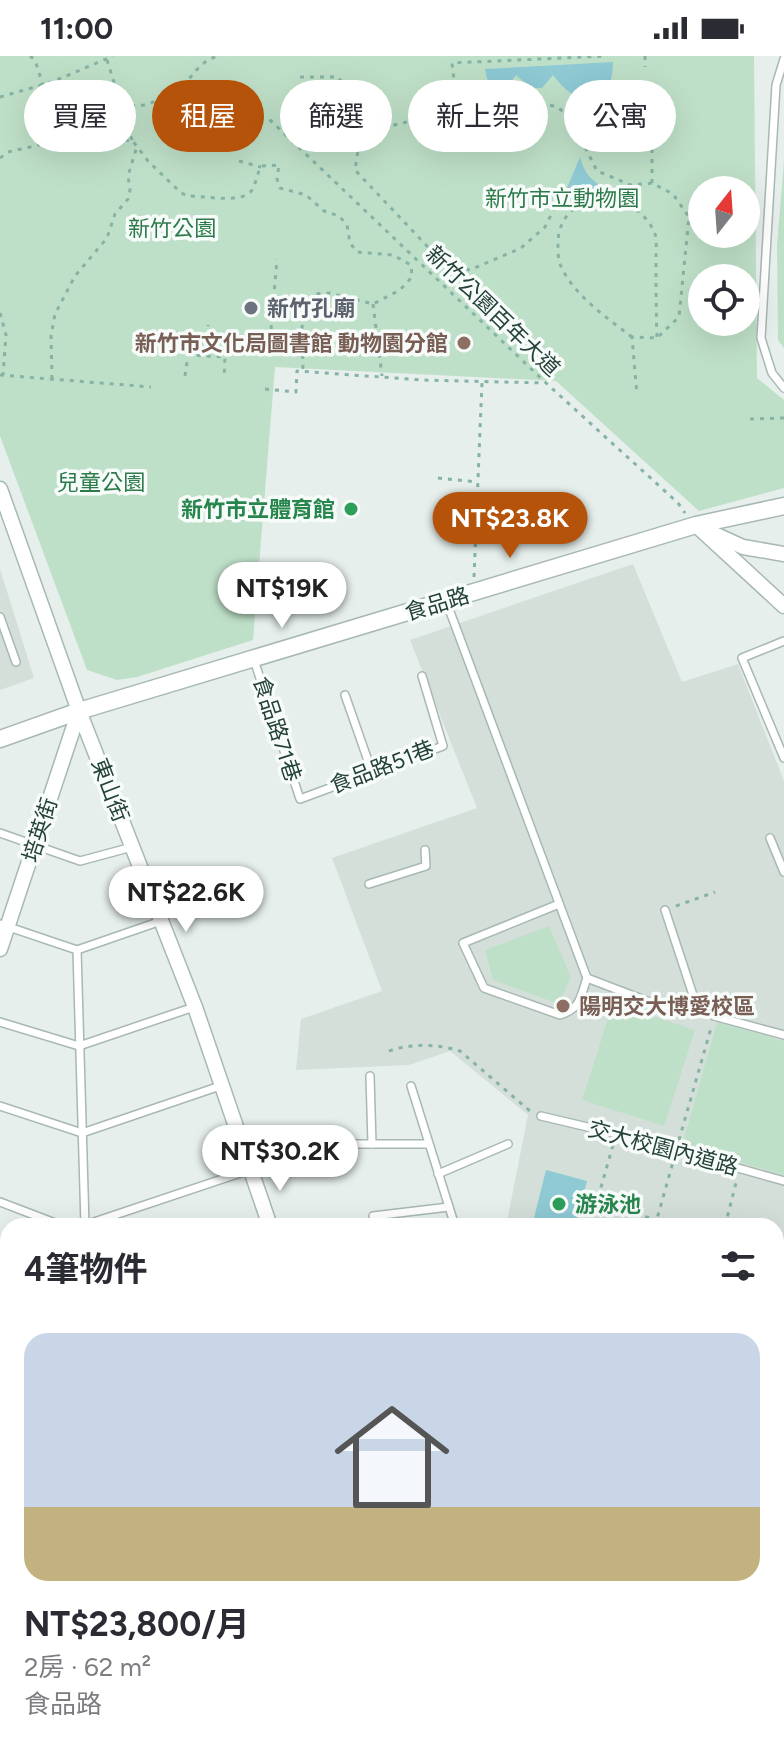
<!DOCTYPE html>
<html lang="zh-TW">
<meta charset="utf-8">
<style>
:root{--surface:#fff;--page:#f2f2f3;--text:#2b2b33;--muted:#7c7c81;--line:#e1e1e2;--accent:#b45309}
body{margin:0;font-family:Figtree,"Noto Sans TC",sans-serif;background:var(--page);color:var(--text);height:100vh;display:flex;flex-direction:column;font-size:30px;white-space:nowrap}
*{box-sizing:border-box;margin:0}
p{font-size:26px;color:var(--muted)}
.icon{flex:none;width:44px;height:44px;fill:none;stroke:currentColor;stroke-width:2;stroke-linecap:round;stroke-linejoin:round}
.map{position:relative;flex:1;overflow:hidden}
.drawer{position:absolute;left:0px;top:1162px;width:784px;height:536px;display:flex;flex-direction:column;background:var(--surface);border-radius:24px 24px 0 0;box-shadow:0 8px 32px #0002}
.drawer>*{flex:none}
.banner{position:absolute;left:24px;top:24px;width:736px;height:72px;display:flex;gap:16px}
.needle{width:52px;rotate:17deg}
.tools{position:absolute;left:688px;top:120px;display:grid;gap:16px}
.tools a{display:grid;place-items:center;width:72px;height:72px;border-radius:50%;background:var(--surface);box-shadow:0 8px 32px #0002;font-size:40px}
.price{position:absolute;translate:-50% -68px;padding:0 18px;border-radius:28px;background:#fff;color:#222;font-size:26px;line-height:52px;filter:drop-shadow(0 2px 4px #0008)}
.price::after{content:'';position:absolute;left:50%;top:48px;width:24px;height:18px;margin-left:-12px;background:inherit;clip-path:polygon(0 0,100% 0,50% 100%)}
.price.active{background:var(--accent);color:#fff}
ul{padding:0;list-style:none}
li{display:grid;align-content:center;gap:16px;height:424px;padding:0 24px}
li+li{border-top:2px solid var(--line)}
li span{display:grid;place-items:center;height:248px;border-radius:24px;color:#555}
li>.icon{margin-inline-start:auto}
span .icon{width:144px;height:144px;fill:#fffc;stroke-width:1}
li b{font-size:34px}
h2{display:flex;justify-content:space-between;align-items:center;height:96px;padding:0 24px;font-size:34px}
.pill{padding:0 28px;border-radius:36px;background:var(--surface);box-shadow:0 8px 32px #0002;font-size:28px;line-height:72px}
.pill.active{background:var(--accent);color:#fff}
.status{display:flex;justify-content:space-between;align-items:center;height:56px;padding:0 40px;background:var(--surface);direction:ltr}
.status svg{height:22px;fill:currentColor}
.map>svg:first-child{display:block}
.built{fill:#d4dfda}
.green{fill:#bfe0c8;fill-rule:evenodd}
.water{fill:#8ec9d4}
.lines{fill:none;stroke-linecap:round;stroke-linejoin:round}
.stream{stroke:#8ec9d4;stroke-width:4}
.service-casing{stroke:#a8b8b2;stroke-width:10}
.pedestrian-casing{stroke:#a8b8b2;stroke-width:13}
.minor-casing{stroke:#a8b8b2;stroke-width:17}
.tertiary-casing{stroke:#a8b8b2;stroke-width:19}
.path{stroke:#86b3a5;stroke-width:3;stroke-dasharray:4 6;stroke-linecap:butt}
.service{stroke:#fff;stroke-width:7}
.pedestrian{stroke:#fff;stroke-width:10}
.minor{stroke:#fff;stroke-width:14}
.tertiary{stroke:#fff;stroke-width:16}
.worship-dot{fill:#6b7280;stroke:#f7fbf9;stroke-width:3}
.education-dot{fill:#8d6e63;stroke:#f7fbf9;stroke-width:3}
.leisure-dot{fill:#2e9e5b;stroke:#f7fbf9;stroke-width:3}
.labels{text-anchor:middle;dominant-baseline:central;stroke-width:7;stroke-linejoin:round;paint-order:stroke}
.park-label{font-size:22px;fill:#2d7a4b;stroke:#f7fbf9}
.worship-label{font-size:22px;font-weight:bold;fill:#5b616d;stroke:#f7fbf9;text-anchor:start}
.street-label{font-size:22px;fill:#24423a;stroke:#f7fbf9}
.education-label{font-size:22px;font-weight:bold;fill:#785e54;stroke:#f7fbf9;text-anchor:end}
.leisure-label{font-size:22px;font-weight:bold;fill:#27864d;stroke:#f7fbf9;text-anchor:end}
</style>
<div class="status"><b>11:00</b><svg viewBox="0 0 49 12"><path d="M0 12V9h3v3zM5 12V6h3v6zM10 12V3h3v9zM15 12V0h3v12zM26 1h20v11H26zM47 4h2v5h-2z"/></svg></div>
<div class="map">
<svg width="784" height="1698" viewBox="0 0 784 1698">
<rect width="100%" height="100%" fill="#e6efeb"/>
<g class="built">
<polygon points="633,508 682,626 738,608 784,725 784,1386 776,1386 776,1170 506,1170 528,1059 450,995 409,1009 296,1014 301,963 382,935 332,802 477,752 410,584"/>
<polygon points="0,513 34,622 0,634"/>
<polygon points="776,1475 784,1475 784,1638 776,1612"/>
<polygon points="8,1686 8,1690 756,1690 757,1698 0,1698 0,1688"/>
</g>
<g class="green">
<path d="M0,0H754L757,322L784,344V432L699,455L556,325L275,311L253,584L137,621L117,624L87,614L0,380ZM702,134H746V178H702ZM702,222H746V266H702Z"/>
<polygon points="784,105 784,292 778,284 777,189"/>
<polygon points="549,870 571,921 559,948 493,924 485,894"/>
<polygon points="613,947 695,974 664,1070 582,1044"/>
<polygon points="717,966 784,985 784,1119 682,1090"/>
<polygon points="291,1690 345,1690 347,1698 255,1698"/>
</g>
<g class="water">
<path d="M613,6C612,57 579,54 553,19L542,32H531L516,19L509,29L497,30L487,23L485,13Z"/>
<path d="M580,101C585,120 593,126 611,135L561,146Z"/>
<polygon points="546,1114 587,1125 576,1170 532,1170"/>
</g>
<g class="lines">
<g class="stream">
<polyline points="0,1399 8,1400"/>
<polyline points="776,1407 784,1407"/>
</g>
<defs>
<g id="service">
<polyline points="784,3 776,29 761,282 772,317 784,332"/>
<polyline points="446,545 587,922 681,958 706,952"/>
<polyline points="0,561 16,606"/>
<polyline points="784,585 742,602 784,702"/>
<polyline points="254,604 300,743 443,690 422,620"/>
<polyline points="345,639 372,716"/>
<polyline points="0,777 80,805 132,791"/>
<polyline points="770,782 784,816"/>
<polyline points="369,828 426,810 425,794"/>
<path d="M559,848L463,887L484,932L560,959C581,952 580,942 587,922"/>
<polyline points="665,854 694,942 714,960 784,979"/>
<polyline points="0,868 77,894 85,1169"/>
<polyline points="77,894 161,865"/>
<polyline points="0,966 79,990"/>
<polyline points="79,990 194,951"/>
<polyline points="370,1020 372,1088"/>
<polyline points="411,1030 455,1170"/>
<polyline points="0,1050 82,1077"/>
<polyline points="541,1060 617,1078 784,1125"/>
<polyline points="82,1077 223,1029"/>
<polyline points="438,1118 508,1088"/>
<polyline points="0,1146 63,1170 85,1169 327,1088 428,1088"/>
<polyline points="373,1160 449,1151"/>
<polyline points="0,1237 8,1239"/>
<polyline points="776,1252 784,1222"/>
<polyline points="0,1324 8,1326"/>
<polyline points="0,1616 8,1615"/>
<polyline points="0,1621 5,1660 0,1667"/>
<polyline points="611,1690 612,1698"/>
<polyline points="619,1698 668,1690"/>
</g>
<polyline id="pedestrian" points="687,1690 688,1698"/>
<g id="minor">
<polyline points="0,433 79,655 195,951 270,1170"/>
<polyline points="696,469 784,550"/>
<polyline points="710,476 743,491 784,498"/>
<polyline points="0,893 79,655"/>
<polyline points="776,1460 784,1459"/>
<polyline points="0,1525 8,1524"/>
</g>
<polyline id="tertiary" points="0,683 79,655 696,469 784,450"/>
</defs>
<use href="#service" class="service-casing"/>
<use href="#pedestrian" class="pedestrian-casing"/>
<use href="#minor" class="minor-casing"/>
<use href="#tertiary" class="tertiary-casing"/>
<g class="path">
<polyline points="30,0 35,4 43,29"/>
<polyline points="645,0 645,11"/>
<polyline points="107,4 132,84"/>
<polyline points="300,21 338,21 380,76"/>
<path d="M177,38C190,24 199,4 219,0"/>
<polyline points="0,41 52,26 113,0"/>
<polyline points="497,44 454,24 452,7 606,0"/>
<path d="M121,50L144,49L196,32C204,35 206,39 212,44C227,56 249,64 269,63L546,327L678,447L685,457"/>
<polyline points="579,66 626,40"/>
<polyline points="652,83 652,127"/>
<path d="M0,102L8,96L39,89L54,82L84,88L132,84L148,105L181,137L188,140C205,140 243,148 252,134C256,127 257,118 261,110L279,109L277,123L280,132L306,139L324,155L339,160L347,169L350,187L357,196L393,199L411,209L412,221L400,234L373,248L330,237L314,238L302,264L303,316"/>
<polyline points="239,105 261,111"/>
<polyline points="555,151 545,171 521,192 470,214 444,208 355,114 358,94 386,71 497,44 555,50 579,66 586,93 597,115 631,129 652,127 673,138 689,161 679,261 657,282 632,281 637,339"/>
<polyline points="373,248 382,320"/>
<polyline points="0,257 6,279 3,319"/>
<polyline points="271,273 277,203"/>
<path d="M632,281C607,262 572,238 560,208C558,203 558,195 558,190C556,132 636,129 655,178C657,185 656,195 656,202C656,229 656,255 657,282"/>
<polyline points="206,300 208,269"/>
<polyline points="0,319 151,331"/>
<polyline points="185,320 188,299 225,301 224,322"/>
<polyline points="52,323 51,280 55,258 75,220 107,182 115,158 128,143 130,134 128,120 137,90"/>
<polyline points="265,333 296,336 297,315 422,324 544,327"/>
<polyline points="750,363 784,362"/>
<polyline points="438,422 477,426"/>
<polyline points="474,521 482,326"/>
<polyline points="676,850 715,836"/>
<path d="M389,995C411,987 438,988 460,995L530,1055"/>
<polyline points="679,1084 711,972"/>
<polyline points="597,1147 678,1170"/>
<polyline points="590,1170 613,1089"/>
<polyline points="655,1170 673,1106"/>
<polyline points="725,1170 737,1123"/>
<polyline points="776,1299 784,1300"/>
<polyline points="0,1392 8,1393"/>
<polyline points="776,1394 784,1394"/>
<polyline points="389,1690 389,1698"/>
<polyline points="456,1690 457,1698"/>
<polyline points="537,1690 539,1698"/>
<polyline points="431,1698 445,1690"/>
</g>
<use href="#service" class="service"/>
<use href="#pedestrian" class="pedestrian"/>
<use href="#minor" class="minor"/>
<use href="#tertiary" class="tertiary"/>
</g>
<circle class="worship-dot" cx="251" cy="252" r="8"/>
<g class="education-dot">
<circle cx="464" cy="287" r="8"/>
<circle cx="563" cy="950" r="8"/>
</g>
<g class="leisure-dot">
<circle cx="351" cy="453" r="8"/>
<circle cx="559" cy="1148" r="8"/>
</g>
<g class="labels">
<g class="park-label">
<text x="562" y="142">新竹市立動物園</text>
<text x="172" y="172">新竹公園</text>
<text x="101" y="426">兒童公園</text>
</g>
<g class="worship-label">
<text x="267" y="252">新竹孔廟</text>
</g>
<g class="street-label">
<text transform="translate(493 255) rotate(44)">新竹公園百年大道</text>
<text transform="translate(437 548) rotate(-17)">食品路</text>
<text transform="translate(277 673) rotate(72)">食品路71巷</text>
<text transform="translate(382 711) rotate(-21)">食品路51巷</text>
<text transform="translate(110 734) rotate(69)">東山街</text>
<text transform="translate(40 774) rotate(-72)">培英街</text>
<text transform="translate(663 1092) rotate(15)">交大校園內道路</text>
</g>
<g class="education-label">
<text x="448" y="287">新竹市文化局圖書館 動物園分館</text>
<text x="579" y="950" text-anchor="start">陽明交大博愛校區</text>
</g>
<g class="leisure-label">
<text x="335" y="453">新竹市立體育館</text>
<text x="575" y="1148" text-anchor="start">游泳池</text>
</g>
</g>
</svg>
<div class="tools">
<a><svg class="needle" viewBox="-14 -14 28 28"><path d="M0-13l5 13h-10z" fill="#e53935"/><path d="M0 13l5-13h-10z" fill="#7c7c81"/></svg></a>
<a><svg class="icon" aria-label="locate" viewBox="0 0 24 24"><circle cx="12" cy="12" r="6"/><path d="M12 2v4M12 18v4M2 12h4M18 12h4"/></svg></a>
</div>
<b class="price active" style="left:510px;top:504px">NT$23.8K</b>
<b class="price" style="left:282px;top:574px">NT$19K</b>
<b class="price" style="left:186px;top:878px">NT$22.6K</b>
<b class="price" style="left:280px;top:1137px">NT$30.2K</b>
<div class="banner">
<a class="pill">買屋</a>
<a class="pill active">租屋</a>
<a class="pill">篩選</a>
<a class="pill">新上架</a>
<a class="pill">公寓</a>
</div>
<section class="drawer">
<h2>4筆物件<svg class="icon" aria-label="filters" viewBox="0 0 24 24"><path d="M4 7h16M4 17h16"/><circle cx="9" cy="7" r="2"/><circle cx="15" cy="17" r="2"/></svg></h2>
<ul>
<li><span style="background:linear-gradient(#c9d6e8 70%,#c2b280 0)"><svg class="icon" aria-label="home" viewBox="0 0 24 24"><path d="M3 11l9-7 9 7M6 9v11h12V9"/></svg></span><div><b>NT$23,800/月</b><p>2房 · 62 m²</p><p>食品路</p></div></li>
</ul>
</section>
</div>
